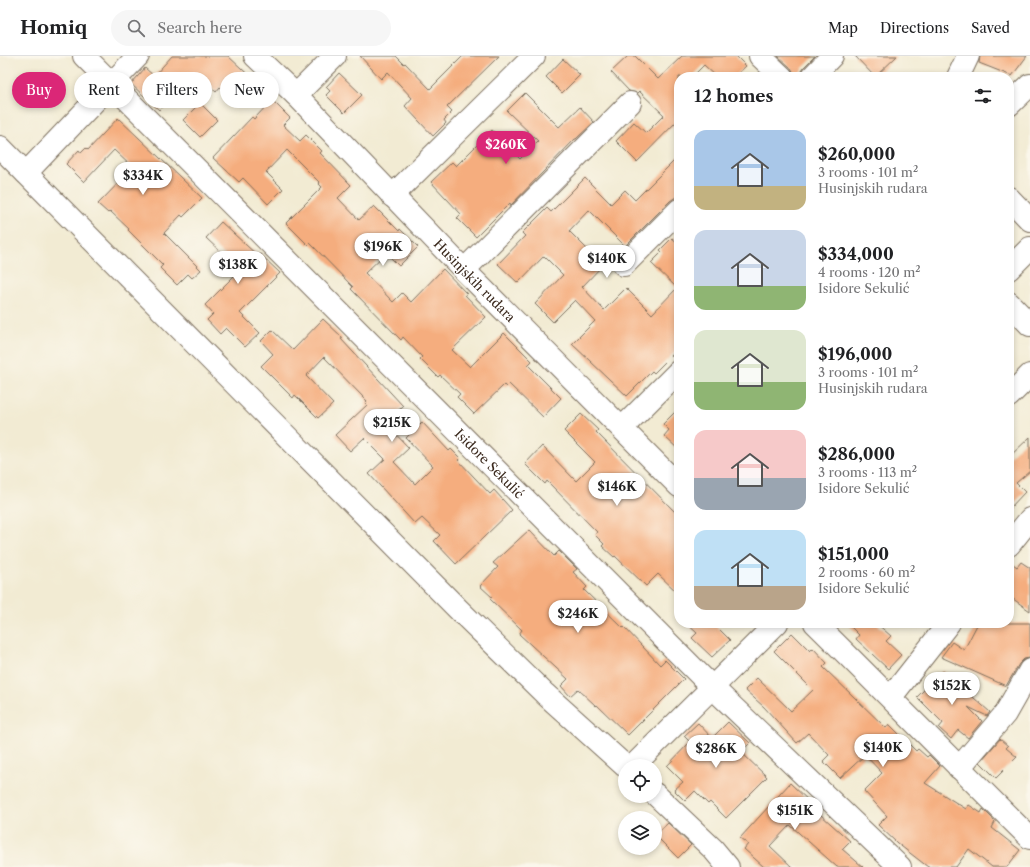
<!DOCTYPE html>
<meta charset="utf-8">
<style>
:root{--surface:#fff;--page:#f6f6f6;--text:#202124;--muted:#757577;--line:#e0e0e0;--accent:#db2777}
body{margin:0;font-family:"Libre Caslon Text",serif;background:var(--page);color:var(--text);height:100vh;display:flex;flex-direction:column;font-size:15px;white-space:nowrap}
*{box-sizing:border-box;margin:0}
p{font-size:13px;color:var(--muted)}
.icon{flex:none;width:22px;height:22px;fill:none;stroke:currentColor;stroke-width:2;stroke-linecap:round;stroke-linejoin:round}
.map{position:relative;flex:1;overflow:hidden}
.details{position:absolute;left:674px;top:16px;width:340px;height:556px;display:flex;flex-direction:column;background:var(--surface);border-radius:16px;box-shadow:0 2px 6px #0003}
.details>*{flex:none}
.hud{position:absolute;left:12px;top:16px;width:380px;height:36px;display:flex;gap:8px}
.fabs{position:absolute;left:618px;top:703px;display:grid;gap:8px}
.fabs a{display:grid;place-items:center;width:44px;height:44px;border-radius:50%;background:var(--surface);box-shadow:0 2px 6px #0003;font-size:20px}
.price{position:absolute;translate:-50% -34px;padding:0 9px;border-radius:14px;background:#fff;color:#222;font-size:13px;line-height:26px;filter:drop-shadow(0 1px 2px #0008)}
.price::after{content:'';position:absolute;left:50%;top:24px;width:12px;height:9px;margin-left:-6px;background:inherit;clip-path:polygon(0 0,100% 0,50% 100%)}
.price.active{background:var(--accent);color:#fff}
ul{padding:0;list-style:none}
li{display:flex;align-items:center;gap:12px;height:100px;padding:0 20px}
li span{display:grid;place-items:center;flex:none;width:112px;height:80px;border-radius:12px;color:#555}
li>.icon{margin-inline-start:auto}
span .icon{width:48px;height:48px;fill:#fffc;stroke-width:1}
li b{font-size:17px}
h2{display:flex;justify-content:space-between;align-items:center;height:48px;padding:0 20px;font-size:17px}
.chip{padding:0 14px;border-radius:18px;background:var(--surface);box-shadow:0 2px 6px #0003;font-size:14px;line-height:36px}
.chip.active{background:var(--accent);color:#fff}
header{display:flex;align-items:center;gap:24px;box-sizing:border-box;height:56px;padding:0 20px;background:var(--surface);border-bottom:1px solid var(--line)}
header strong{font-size:19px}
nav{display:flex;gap:22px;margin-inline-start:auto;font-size:14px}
.search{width:280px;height:36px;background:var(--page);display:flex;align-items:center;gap:10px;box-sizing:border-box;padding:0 14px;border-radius:22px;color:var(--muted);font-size:15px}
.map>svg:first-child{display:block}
.building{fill:#f5ad7e}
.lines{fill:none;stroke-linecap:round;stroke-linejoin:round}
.minor-casing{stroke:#7b6e5d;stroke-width:24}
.minor{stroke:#fff;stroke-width:22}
.labels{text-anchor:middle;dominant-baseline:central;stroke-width:3;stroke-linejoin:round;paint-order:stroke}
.street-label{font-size:13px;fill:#3b2a1e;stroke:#fbf7ec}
</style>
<header>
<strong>Homiq</strong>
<div class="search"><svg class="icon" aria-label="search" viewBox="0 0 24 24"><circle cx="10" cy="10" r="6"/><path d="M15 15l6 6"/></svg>Search here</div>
<nav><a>Map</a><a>Directions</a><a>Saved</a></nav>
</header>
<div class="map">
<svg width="1030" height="811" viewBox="0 0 1030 811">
<rect width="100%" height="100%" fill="#fbf7ec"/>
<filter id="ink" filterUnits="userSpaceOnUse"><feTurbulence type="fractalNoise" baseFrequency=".025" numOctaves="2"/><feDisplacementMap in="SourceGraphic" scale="8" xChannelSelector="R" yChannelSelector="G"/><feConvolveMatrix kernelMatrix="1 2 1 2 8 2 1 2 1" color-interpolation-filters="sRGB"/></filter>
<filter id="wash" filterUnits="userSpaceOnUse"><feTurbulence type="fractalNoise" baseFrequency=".012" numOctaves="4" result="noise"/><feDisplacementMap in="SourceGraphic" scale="16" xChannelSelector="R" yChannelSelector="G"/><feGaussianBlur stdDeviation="0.9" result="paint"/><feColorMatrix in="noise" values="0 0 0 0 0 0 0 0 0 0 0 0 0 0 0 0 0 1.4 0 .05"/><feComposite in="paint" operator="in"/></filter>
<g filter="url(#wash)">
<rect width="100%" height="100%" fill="#f2ebd3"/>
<g id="blocks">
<g class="building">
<polygon points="172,0 228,0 255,25 235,46 220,31 216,36 194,16 159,54 131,28 145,12 154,20"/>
<polygon points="360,0 396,0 404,8 405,7 430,33 463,0 499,0 447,51 452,56 444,64 446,67 433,80 405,50 412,42 388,16 381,23"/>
<polygon points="628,0 635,0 658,23 682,0 736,0 746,10 734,21 717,21 704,9 692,21 679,21 679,63 637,106 616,85 634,66 646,77 664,59 639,35 637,37 629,35 611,16"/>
<polygon points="778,0 815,0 803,12 797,21 794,21 794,17 791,12"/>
<polygon points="855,0 897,0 875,21"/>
<polygon points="980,0 1027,0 1012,20 979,7"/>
<polygon points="563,3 580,19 562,37 546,21"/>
<polygon points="339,17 362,39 344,57 326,39 330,35 326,31"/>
<polygon points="525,37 559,71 580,51 594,66 576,83 575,83 511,149 510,147 476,181 457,162 461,158 431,126 452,106 456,110 492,74 520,103 538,85 507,55"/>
<polygon points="272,44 290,62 283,69 300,85 306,79 322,95 320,97 351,129 338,142 359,164 374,150 399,175 400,173 418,191 399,210 386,197 365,217 393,246 402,237 411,246 443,213 467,238 465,239 486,261 452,294 470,311 504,277 532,305 528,309 561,342 543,361 509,328 506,331 504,329 474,358 457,341 460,338 440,319 438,321 420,303 422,301 403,281 401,284 351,233 353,231 310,187 308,189 286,167 322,131 319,128 320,127 287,94 266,116 283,133 268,148 243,122 239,126 213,102 252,61 254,63"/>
<polygon points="200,47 217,64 200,81 183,64"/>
<polygon points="118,62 202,142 183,161 181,159 164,177 201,214 192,222 188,218 177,229 160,212 163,209 128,174 129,173 110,155 108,157 98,148 133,112 114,94 84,126 66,108 79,94 81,97 86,92 88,94"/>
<polygon points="679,100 679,139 670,145 625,190 589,154 569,175 603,209 582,231 604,254 626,232 652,258 677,232 651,207 662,196 660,194 672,182 679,188 679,292 654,317 652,315 627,340 572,288 595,265 575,244 553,266 535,248 563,219 544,200 518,227 498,208 525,180 522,177 547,152 551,156 585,122 611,148 625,134 635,144"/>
<polygon points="221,166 258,200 260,198 280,217 240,257 260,277 245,291 226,272 220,278 207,264 213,258 205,249 240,214 206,182"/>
<polygon points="323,263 343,282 341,283 403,350 385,367 409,392 394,406 415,428 433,410 406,382 422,366 449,395 451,393 460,402 458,404 490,438 494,434 512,454 456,508 434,485 440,479 422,462 415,468 369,418 385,403 364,382 350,395 335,379 367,349 365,347 367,345 324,301 306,320 333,348 318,362 295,339 293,342 261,310 273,298 261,285 272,274 293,294"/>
<polygon points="679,352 679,394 664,380 669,374 663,368"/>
<polygon points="581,358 598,374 596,376 679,460 679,538 658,518 646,530 615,500 614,501 602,490 604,488 595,479 597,476 547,425 545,428 525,408 542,390 576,425 595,406 564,375"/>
<polygon points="1030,381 1030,415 1016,427 1025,436 1009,453 1009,401"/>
<polygon points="529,474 554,500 559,495 577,513 573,516 587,531 584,534 623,572 624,571 660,609 665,604 684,623 628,679 597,649 596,650 578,633 570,640 561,630 568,623 519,578 522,574 490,543 492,541 480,530 498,511 493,507"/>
<polygon points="1009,505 1017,511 1021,506 1030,512 1030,555 1009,540"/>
<polygon points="686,567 713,567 730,584 712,601 692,582 697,577"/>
<polygon points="847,567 876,567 891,580 886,585 901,599 888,613 856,583 859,579"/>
<polygon points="978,567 1030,567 1030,602 1024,603 1019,608 1006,630 941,601 952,586 964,594"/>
<polygon points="792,577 810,595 813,592 827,607 823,611 886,672 889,668 916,695 918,693 927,701 929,699 940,710 925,727 966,753 969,749 981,757 983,753 993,763 993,764 995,766 992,772 1020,794 1007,811 992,811 969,793 956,811 928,811 897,787 878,769 887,760 864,735 882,717 865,699 840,722 823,705 829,699 808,677 797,687 764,651 745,634 757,622 791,655 813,634 774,595"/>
<polygon points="943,615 990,656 987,660 968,651 982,665 968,682 958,674 951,683 939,672 943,667 917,641"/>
<polygon points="728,666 750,687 741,696 767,721 726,762 710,746 708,748 695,735 685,745 674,734 683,726 667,710 690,686 684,680 698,667 712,682"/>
<polygon points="1000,683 1008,690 1006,692 1017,701 996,722 980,706"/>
<polygon points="790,727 812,748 811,750 850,785 842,793 863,811 837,811 790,769 770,790 792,811 764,811 744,793 748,788 740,782"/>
<polygon points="668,767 691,789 678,802 655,779"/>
</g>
</g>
</g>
<g filter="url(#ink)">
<use href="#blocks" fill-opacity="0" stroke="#7b6e5d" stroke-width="1"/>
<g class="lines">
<defs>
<g id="minor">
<path id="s1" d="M84,0L712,631L900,811"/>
<path id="s2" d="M255,0L296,39L464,214L679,430"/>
<polyline points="760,0 782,21"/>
<polyline points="812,21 832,0"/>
<polyline points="958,21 968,0"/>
<polyline points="296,39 335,0"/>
<polyline points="1009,49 1030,29"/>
<polyline points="0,91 458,553 545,638 625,710"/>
<polyline points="26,117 138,0"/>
<polyline points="392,140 534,0"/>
<polyline points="1009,142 1030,164"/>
<polyline points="624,209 679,154"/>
<polyline points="1009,213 1030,192"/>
<polyline points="464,214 630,47"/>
<polyline points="1009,247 1030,269"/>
<polyline points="1009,340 1030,319"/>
<polyline points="622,372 679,315"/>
<polyline points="1009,489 1030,463"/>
<path d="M815,567C887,638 958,711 1030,782"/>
<polyline points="891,641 949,567"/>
<polyline points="633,710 777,567"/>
<polyline points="959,712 1005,658 1030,614"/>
<polyline points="655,738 713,793 728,811"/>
</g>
</defs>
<use href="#minor" class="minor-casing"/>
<use href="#minor" class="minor"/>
</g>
</g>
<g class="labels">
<g class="street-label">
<text stroke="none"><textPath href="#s2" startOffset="314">Husinjskih rudara</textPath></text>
<text stroke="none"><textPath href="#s1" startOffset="575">Isidore Sekulić</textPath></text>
</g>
</g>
</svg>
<div class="fabs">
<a><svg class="icon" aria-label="locate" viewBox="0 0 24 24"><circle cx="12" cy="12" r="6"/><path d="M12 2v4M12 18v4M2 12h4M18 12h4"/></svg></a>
<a><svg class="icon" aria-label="layers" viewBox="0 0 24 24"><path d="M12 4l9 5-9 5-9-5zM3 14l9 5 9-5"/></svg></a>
</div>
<b class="price active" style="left:506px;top:109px">$260K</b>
<b class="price" style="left:143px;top:140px">$334K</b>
<b class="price" style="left:383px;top:211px">$196K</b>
<b class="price" style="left:607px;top:223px">$140K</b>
<b class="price" style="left:238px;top:229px">$138K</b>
<b class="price" style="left:392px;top:387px">$215K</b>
<b class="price" style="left:617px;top:451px">$146K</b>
<b class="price" style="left:578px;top:578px">$246K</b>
<b class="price" style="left:952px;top:650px">$152K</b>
<b class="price" style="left:883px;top:712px">$140K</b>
<b class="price" style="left:716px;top:713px">$286K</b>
<b class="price" style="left:795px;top:775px">$151K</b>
<div class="hud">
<a class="chip active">Buy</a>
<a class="chip">Rent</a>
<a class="chip">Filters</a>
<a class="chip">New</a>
</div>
<section class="details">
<h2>12 homes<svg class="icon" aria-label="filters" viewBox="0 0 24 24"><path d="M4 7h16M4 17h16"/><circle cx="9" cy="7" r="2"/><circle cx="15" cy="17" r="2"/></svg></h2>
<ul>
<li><span style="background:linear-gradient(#a9c7e8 70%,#c2b280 0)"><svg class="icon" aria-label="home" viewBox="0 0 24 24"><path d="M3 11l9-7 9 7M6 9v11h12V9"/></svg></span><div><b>$260,000</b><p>3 rooms · 101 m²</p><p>Husinjskih rudara</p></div></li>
<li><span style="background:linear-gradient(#c9d6e8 70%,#8fb573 0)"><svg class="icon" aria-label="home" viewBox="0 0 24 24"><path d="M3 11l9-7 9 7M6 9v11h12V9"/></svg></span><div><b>$334,000</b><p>4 rooms · 120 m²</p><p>Isidore Sekulić</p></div></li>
<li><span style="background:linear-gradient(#dfe7d0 65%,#8fb573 0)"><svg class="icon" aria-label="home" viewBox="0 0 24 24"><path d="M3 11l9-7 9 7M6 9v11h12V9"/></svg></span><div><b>$196,000</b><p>3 rooms · 101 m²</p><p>Husinjskih rudara</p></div></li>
<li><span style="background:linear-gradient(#f6c9c9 60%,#9aa5b1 0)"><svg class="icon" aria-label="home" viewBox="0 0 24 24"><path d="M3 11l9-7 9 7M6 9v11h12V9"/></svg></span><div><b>$286,000</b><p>3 rooms · 113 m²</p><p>Isidore Sekulić</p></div></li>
<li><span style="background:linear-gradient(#bfe0f5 70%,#b9a48a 0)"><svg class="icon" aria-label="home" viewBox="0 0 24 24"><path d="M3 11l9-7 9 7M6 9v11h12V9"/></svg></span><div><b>$151,000</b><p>2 rooms · 60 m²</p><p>Isidore Sekulić</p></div></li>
</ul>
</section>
</div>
